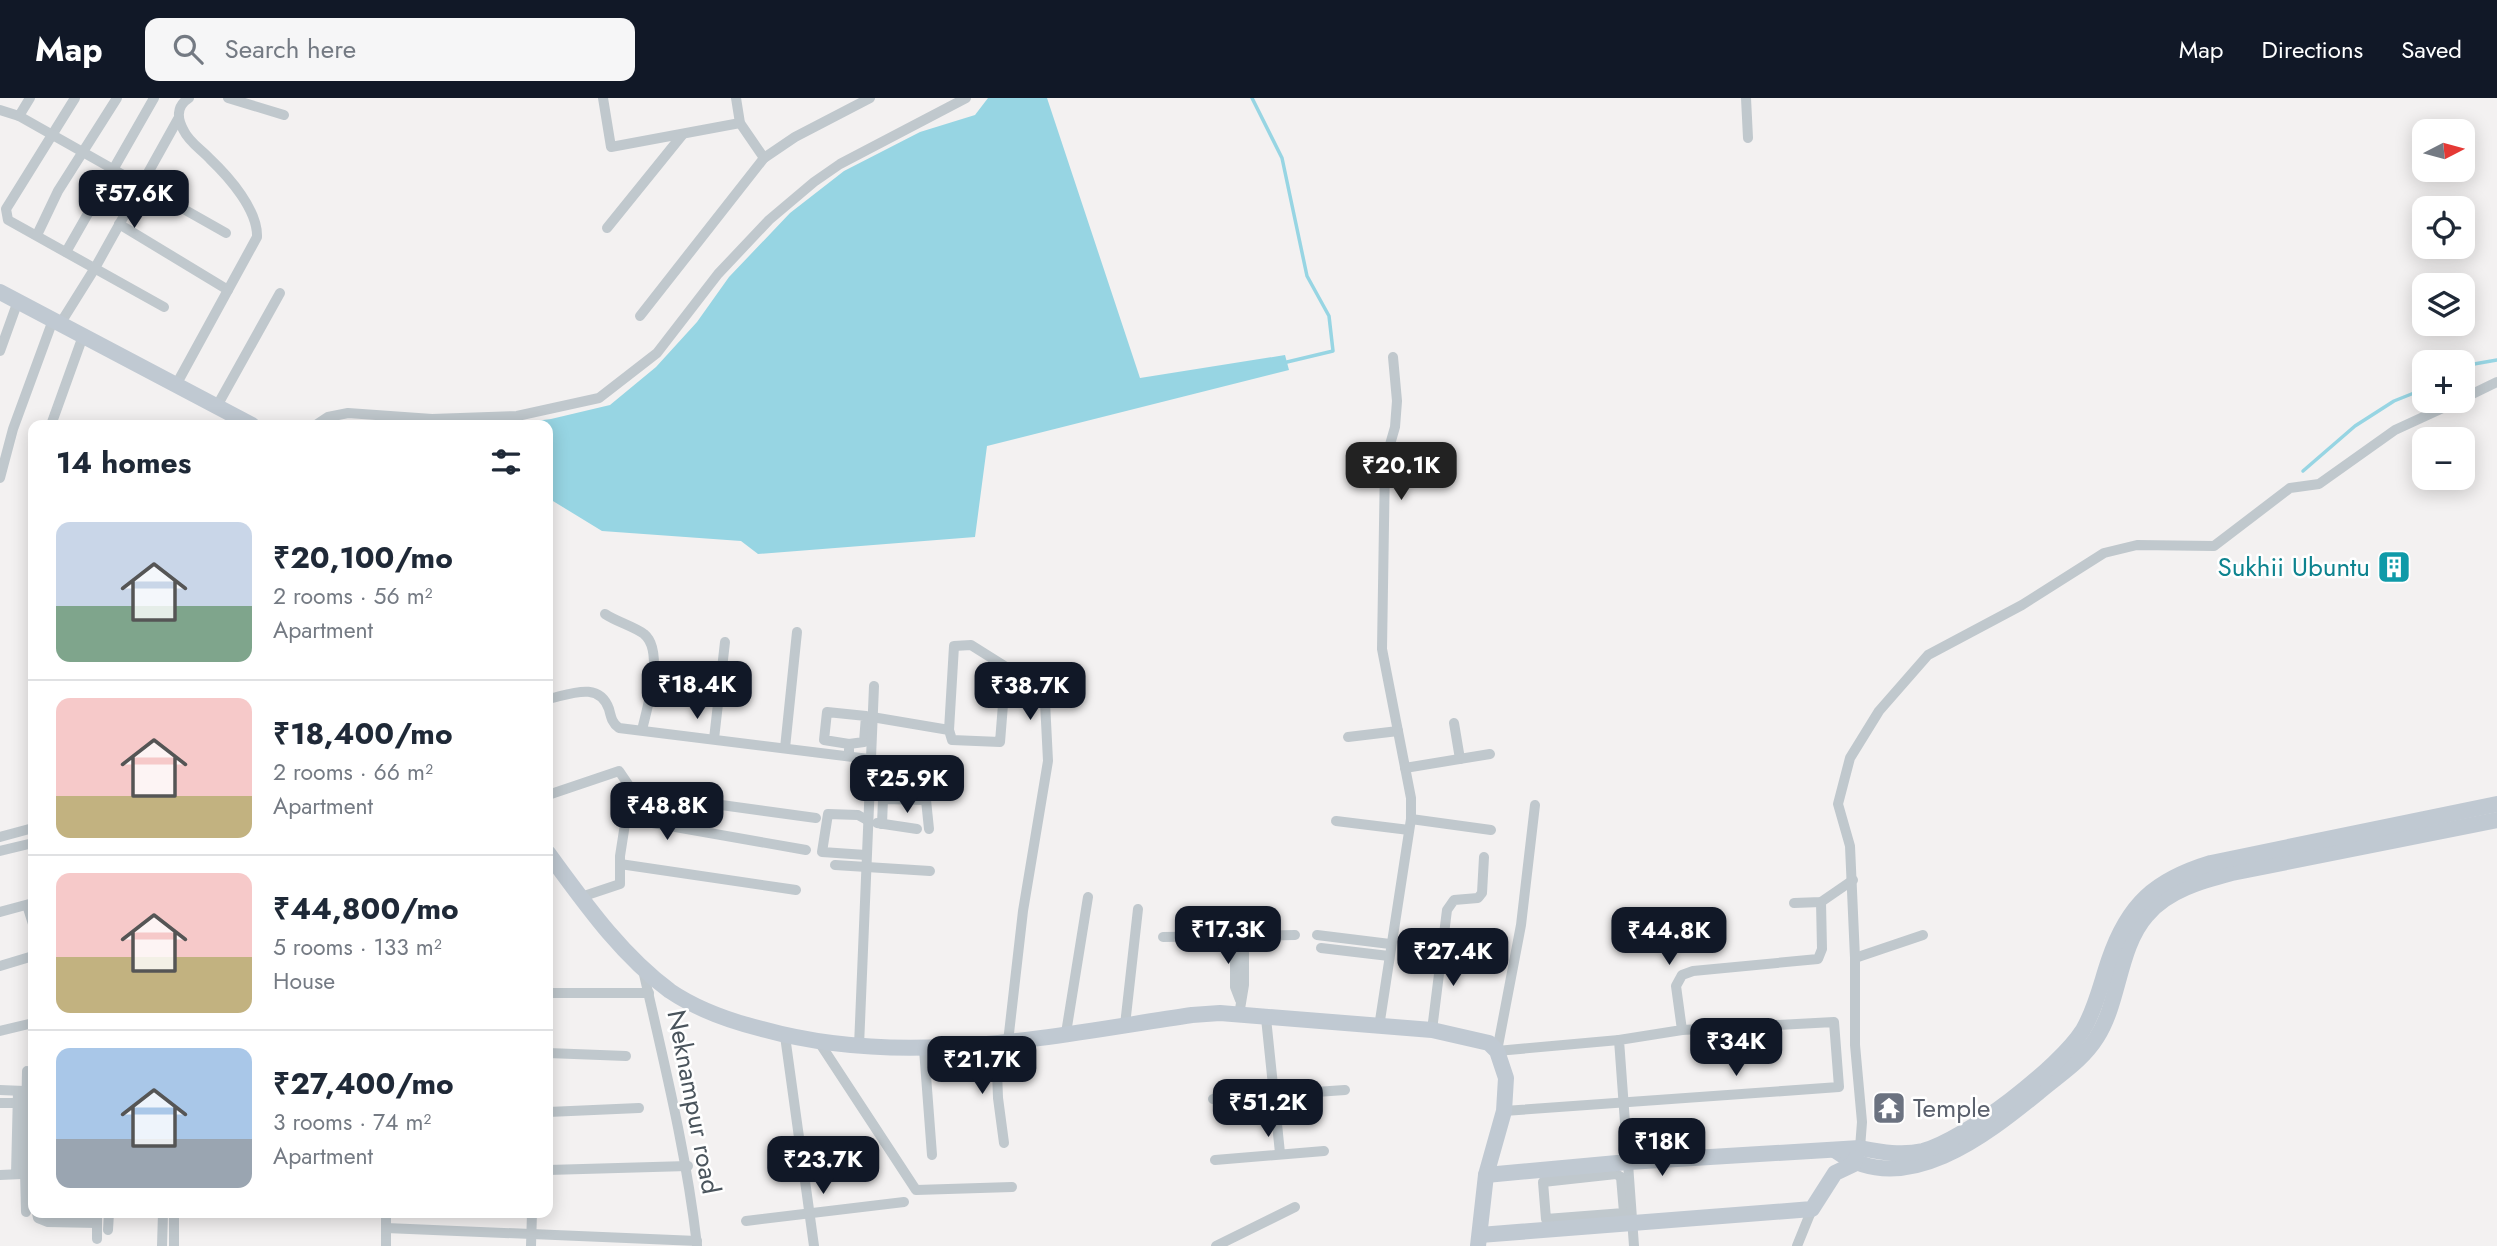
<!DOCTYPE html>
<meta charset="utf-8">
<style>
:root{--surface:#fff;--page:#f6f6f7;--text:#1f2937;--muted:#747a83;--line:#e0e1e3;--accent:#111827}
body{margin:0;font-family:Jost,sans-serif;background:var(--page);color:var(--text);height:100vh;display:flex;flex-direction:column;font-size:26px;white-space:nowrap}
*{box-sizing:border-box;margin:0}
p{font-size:23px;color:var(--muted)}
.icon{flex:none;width:38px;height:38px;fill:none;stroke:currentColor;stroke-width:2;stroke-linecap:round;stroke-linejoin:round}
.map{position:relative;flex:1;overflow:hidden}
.drawer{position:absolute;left:28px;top:322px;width:525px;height:798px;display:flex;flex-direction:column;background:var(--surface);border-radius:14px;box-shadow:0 4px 18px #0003}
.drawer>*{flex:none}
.needle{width:46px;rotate:84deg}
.buttons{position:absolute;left:2412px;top:21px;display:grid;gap:14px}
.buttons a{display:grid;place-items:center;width:63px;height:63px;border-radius:14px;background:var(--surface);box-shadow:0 4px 18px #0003;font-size:35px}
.price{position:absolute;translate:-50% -60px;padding:0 16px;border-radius:14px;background:var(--accent);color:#fff;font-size:23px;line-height:46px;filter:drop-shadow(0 2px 4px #0008)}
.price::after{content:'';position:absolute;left:50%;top:42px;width:21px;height:16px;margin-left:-10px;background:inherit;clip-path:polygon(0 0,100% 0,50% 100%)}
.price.current{background:#222;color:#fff}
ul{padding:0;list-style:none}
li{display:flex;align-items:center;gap:21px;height:175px;padding:0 28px}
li+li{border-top:2px solid var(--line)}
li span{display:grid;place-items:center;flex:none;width:196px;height:140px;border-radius:14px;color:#555}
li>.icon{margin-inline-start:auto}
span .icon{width:84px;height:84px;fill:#fffc;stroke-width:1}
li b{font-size:30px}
h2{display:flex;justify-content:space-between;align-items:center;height:84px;padding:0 28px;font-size:30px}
header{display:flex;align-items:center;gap:42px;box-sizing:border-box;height:98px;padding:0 35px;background:var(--accent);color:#fff}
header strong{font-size:33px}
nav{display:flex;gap:38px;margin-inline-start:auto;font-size:24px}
.search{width:490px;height:63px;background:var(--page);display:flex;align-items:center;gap:18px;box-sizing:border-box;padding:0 24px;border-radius:14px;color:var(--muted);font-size:26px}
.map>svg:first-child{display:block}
.water{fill:#97d5e3}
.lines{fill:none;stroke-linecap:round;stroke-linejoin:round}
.stream{stroke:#97d5e3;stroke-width:3.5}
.street{stroke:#c0c8cd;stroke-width:10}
.secondary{stroke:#c0c9d2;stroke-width:16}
.labels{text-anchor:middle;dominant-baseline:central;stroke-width:5;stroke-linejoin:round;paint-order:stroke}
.culture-label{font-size:26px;fill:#0d838f;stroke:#fff;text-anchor:end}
.street-label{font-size:26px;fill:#4a545c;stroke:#fff}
.worship-label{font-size:26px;fill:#5b616d;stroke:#fff;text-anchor:start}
</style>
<header>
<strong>Map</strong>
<div class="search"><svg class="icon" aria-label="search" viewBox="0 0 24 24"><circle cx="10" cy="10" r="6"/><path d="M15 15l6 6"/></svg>Search here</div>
<nav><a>Map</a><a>Directions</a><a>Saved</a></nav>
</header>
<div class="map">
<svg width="2497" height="1148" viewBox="0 0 2497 1148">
<rect width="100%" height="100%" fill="#f3f1f1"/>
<polygon class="water" points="988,0 1047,0 1140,280 1285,257 1289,272 987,348 975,439 758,456 741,443 602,433 548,400 548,327 505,327 551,321 610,307 656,269 697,224 729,179 790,115 844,73 920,34 975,17"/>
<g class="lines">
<g class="stream">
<polyline points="1252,0 1282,60 1307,178 1329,218 1333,253 1287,264"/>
<polyline points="2462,272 2474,266 2497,262"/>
<polyline points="2303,373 2355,328 2394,303 2424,291"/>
</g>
<g class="street">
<polyline points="75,0 6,111 8,122 164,209"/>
<polyline points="228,0 284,17"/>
<polyline points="603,0 611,49 740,25"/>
<polyline points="736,0 740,25 764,60 795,39 870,0"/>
<polyline points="1746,0 1748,40"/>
<polyline points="0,12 19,18 226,135"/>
<polyline points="19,18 30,0"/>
<polyline points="119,126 228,192"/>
<polyline points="607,130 683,36"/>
<polyline points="37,137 58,93 117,0"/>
<polyline points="66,154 154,0"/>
<polyline points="640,218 764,60"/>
<polyline points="60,226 95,170 178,21"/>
<polyline points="0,253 18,203"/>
<polyline points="1393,259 1397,303 1395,329 1385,364 1382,551 1411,700 1411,721"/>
<path d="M176,287L257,139C258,112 229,79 210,61C202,52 189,44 184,33C177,21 176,8 189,0"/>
<polyline points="2462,301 2497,284"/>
<polyline points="217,308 280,195"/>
<polyline points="51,327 83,238"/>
<polyline points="316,327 328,319 348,315 432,321 517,318 599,300 657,255 718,176 769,122 814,84 840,66 966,0"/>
<polyline points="0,380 13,331 53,222"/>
<path d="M605,516C617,524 633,528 644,536C665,553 647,610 642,632"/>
<path d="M548,601C571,596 599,583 609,611C611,619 612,625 619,630L869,661"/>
<polyline points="872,619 949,632 952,642 1000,644 1006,569 971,547 954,548 949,632"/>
<polyline points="1454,625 1460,661"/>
<polyline points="1348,639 1398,633"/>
<polyline points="714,641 725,544"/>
<polyline points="785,650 797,534"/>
<polyline points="849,658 849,646 824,642 827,614 866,618 864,644 849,646"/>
<polyline points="1405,670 1490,656"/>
<polyline points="548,697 619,673 634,695 816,720"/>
<polyline points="920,697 939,698"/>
<polyline points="1535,707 1521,827 1497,953 1619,942"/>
<polyline points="1336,723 1409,732"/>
<polyline points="877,725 917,731"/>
<polyline points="882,726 883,701 926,702 929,731"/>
<polyline points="0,739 33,730"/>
<polyline points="0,753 33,745"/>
<polyline points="866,757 822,754 828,716 858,717 867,722"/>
<polyline points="620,766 796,792"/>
<polyline points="835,767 930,773"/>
<polyline points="581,799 620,786 620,758 625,726 630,721 806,752"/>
<polyline points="1794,805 1821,804 1853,782"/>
<polyline points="27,807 33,826"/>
<polyline points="0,814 33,805"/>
<polyline points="1317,837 1390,846"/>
<polyline points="1235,838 1235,889 1240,902"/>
<polyline points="1163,839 1295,837"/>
<polyline points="1321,850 1389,858"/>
<polyline points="1855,860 1850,748 1838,706 1850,660 1879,613 1928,557 2022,507 2104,455 2137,447 2214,448 2290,390 2319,386 2395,332 2458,303"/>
<polyline points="0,868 33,858"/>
<path d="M643,872C664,965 686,1052 697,1147"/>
<polyline points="548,895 649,895"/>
<polyline points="1239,917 1244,887 1244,838"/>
<polyline points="1266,920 1280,1055"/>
<polyline points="1125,927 1138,811"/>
<polyline points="1379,929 1411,721 1491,732"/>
<polyline points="1432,932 1447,812 1454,802 1478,800 1482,795 1484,759"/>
<polyline points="0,933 33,925"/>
<polyline points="1066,935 1088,799"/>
<polyline points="785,938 814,1148"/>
<polyline points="819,944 916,1092 1012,1089"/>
<polyline points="1008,944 1023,813 1048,663 1044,584"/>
<polyline points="996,947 998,1000 1004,1045"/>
<polyline points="859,948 874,588"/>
<polyline points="924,951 932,1057"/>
<polyline points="548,955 626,958"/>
<polyline points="27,973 25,1072 33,1072"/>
<polyline points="0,992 24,993"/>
<polyline points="1213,1001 1345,992"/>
<polyline points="0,1005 18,1005"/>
<polyline points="1504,1013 1839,989 1834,924 1682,932"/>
<polyline points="548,1014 639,1010"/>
<polyline points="1860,1050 1862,1024 1855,947 1855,860 1923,837"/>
<polyline points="802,1061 873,1052"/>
<polyline points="1215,1062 1324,1053"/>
<polyline points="25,1072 26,1114"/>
<polyline points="548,1072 688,1068"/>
<polyline points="16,1076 18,993"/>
<polyline points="0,1077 22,1076"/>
<polyline points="1624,1114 1621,1079 1616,1076 1543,1084 1546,1121 1624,1115"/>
<polyline points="37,1115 38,1120 48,1124 97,1125"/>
<polyline points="97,1115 97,1141"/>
<polyline points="746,1123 904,1104"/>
<polyline points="386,1130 697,1143"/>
<polyline points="108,1132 109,1115"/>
<polyline points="162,1148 163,1115"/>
<polyline points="174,1148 174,1115"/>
<polyline points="386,1148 386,1115"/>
<polyline points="531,1148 532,1115"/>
<polyline points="1216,1148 1295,1109"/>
<polyline points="1634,1148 1619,942 1682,932 1676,888 1682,877 1693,873 1818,861 1822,851 1821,804"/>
<polyline points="1797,1148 1812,1111"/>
</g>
<g class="secondary">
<polyline points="0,194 252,327"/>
<path d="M548,755C584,804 620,856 670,893C698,912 730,923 762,931C905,971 1049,938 1192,917L1220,915L1432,932L1489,945L1497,953L1506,980L1504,1013L1486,1077L1478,1148"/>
<path d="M1836,1053C1905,1102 1986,1037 2039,994C2060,976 2082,963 2097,939C2120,903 2118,850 2147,817C2168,792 2202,783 2232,775L2497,722"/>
<path d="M1486,1077L1628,1064L1860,1050C1881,1054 1901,1058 1923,1053C1966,1041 2059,970 2083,932C2096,910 2101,885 2109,862C2128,806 2155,782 2211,765L2497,706"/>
<polyline points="1480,1137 1812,1111 1835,1075 1854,1066 1856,1060"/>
</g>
</g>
<defs>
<symbol id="building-square" viewBox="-11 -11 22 22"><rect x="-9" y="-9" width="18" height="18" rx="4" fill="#0f9aa8" stroke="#fff"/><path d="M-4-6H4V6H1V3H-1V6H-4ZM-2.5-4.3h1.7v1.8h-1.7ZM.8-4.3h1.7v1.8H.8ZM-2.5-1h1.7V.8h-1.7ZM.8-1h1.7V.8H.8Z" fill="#fff"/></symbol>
<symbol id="temple-square" viewBox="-11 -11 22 22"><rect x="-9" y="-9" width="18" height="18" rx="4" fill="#6b7280" stroke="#fff"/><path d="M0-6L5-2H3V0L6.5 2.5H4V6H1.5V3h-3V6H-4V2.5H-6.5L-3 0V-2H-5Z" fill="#fff"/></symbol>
</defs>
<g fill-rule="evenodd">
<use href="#building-square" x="2375" y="450" width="38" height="38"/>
<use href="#temple-square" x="1870" y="991" width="38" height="38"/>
</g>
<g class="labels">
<g class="culture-label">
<text x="2370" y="469">Sukhii Ubuntu</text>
</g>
<g class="street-label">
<text transform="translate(694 1004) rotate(79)">Neknampur road</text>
</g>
<g class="worship-label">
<text x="1913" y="1010">Temple</text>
</g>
</g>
</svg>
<div class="buttons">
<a><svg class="needle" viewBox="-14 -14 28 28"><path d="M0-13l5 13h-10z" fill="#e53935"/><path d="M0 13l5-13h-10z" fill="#747a83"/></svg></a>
<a><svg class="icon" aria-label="locate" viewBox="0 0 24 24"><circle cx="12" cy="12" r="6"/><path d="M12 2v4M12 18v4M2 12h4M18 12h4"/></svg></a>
<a><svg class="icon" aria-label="layers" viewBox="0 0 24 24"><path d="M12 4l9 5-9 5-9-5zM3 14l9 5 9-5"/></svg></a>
<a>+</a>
<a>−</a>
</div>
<b class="price" style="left:134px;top:132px">₹57.6K</b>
<b class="price current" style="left:1401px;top:404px">₹20.1K</b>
<b class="price" style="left:697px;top:623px">₹18.4K</b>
<b class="price" style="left:1030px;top:624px">₹38.7K</b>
<b class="price" style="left:907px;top:717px">₹25.9K</b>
<b class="price" style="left:667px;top:744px">₹48.8K</b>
<b class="price" style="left:1228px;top:868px">₹17.3K</b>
<b class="price" style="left:1669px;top:869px">₹44.8K</b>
<b class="price" style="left:1453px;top:890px">₹27.4K</b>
<b class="price" style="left:1736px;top:980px">₹34K</b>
<b class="price" style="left:982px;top:998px">₹21.7K</b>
<b class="price" style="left:1268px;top:1041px">₹51.2K</b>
<b class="price" style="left:1662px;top:1080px">₹18K</b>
<b class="price" style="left:823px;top:1098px">₹23.7K</b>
<section class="drawer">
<h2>14 homes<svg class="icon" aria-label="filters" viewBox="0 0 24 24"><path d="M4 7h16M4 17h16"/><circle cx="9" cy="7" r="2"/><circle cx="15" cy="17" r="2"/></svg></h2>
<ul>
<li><span style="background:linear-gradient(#c9d6e8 60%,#7fa58c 0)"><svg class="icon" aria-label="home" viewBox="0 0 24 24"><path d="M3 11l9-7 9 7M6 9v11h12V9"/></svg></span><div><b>₹20,100/mo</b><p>2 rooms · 56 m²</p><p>Apartment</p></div></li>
<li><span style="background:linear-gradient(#f6c9c9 70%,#c2b280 0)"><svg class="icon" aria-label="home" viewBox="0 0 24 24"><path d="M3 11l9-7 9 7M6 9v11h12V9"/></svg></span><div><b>₹18,400/mo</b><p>2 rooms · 66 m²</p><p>Apartment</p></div></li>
<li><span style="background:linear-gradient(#f6c9c9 60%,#c2b280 0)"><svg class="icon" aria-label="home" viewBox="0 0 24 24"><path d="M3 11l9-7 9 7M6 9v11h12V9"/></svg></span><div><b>₹44,800/mo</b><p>5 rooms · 133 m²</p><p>House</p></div></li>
<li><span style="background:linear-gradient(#a9c7e8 65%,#9aa5b1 0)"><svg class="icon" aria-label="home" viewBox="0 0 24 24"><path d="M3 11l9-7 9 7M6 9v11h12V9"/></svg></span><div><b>₹27,400/mo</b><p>3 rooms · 74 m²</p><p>Apartment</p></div></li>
</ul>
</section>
</div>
